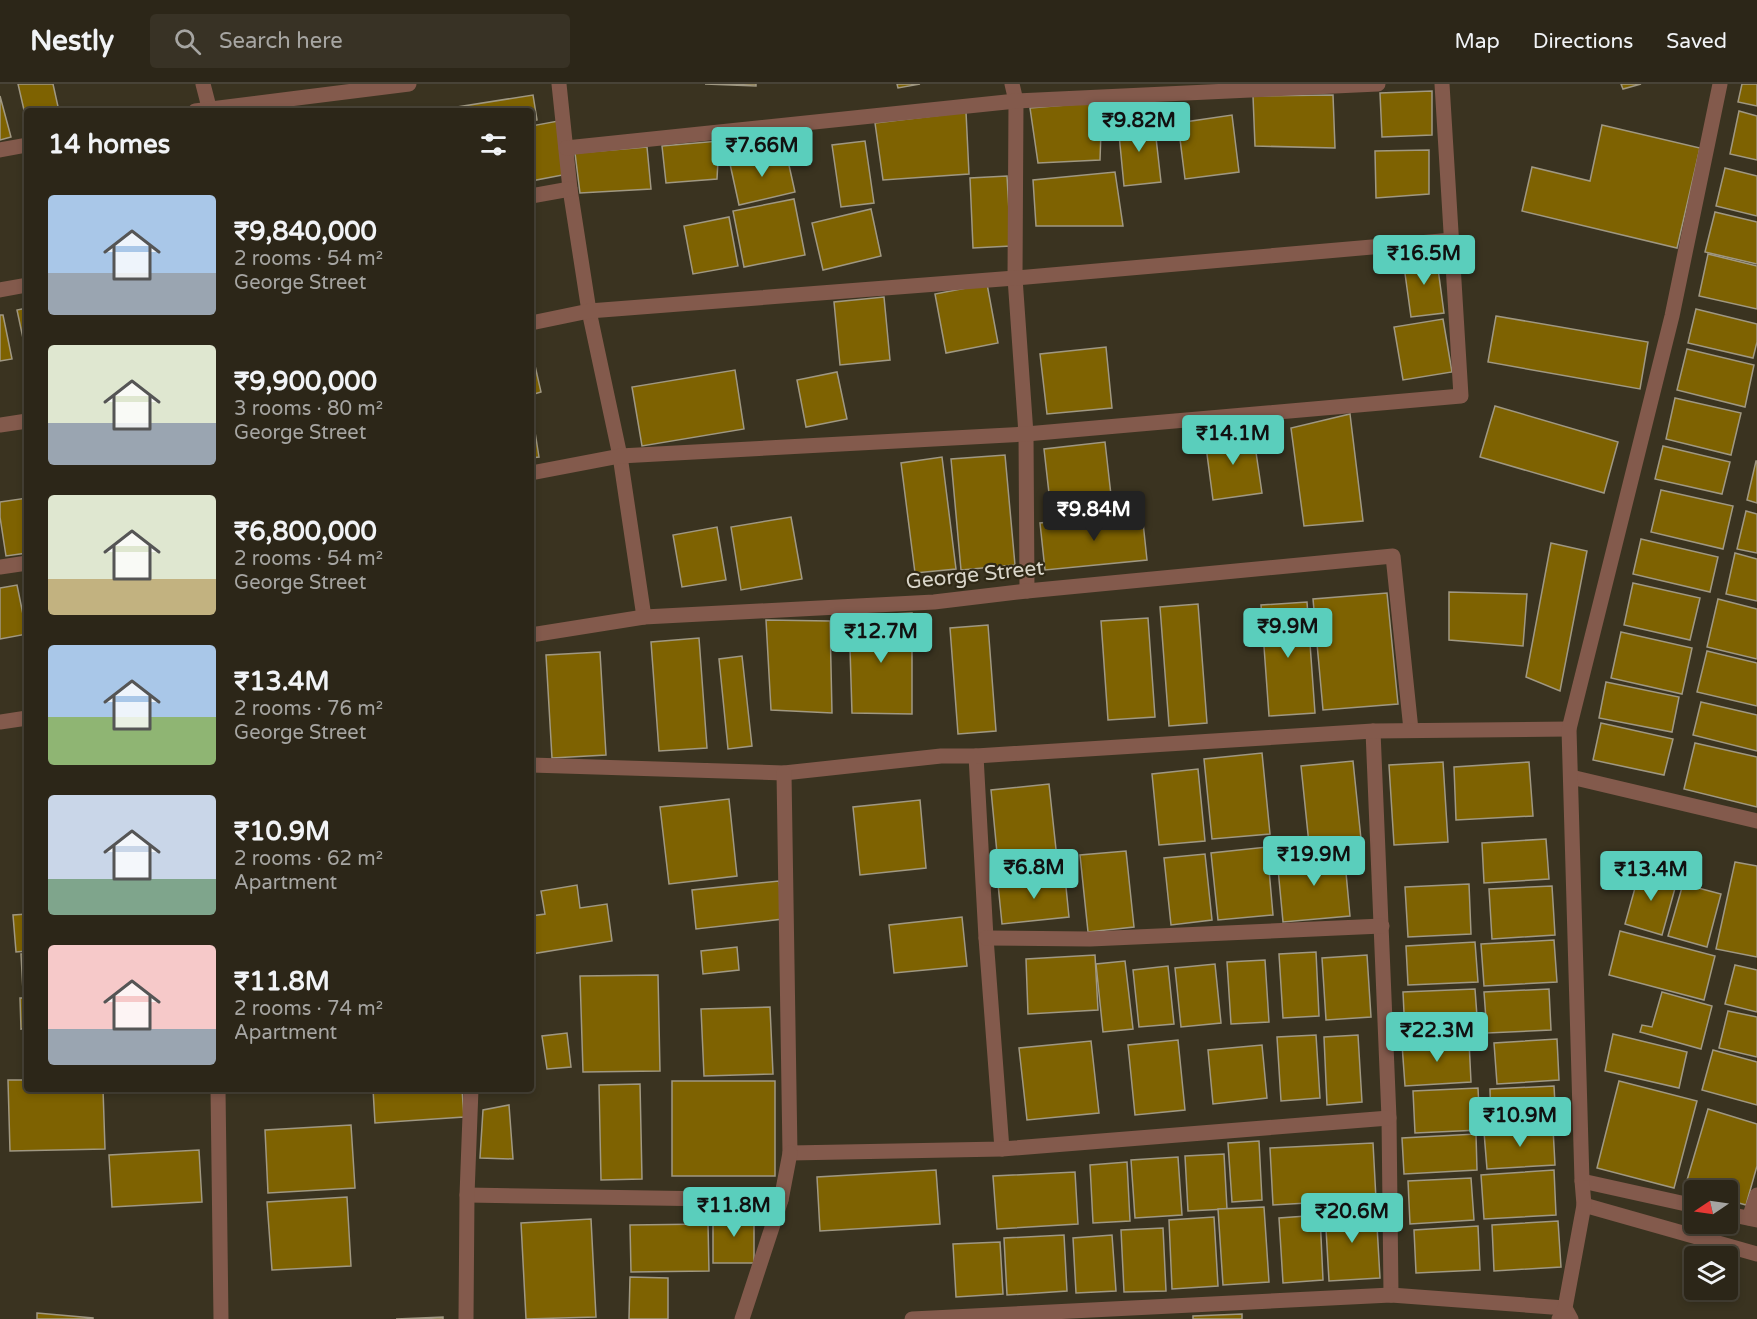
<!DOCTYPE html>
<meta charset="utf-8">
<style>
:root{--surface:#2c2618;--page:#383225;--text:#f1f3f6;--muted:#a6a5a2;--line:#484337;--accent:#5acebc}
body{margin:0;font-family:"Varela Round",sans-serif;background:var(--page);color:var(--text);height:100vh;display:flex;flex-direction:column;font-size:22px;white-space:nowrap}
*{box-sizing:border-box;margin:0}
p{font-size:20px;color:var(--muted)}
.icon{flex:none;width:33px;height:33px;fill:none;stroke:currentColor;stroke-width:2;stroke-linecap:round;stroke-linejoin:round}
.map{position:relative;flex:1;overflow:hidden}
.sheet{position:absolute;left:24px;top:24px;width:510px;height:984px;display:flex;flex-direction:column;background:var(--surface);border-radius:6px;box-shadow:0 3px 9px #0003,0 0 0 2px var(--line)}
.sheet>*{flex:none}
.needle{width:39px;rotate:257deg}
.controls{position:absolute;left:1684px;top:1096px;display:grid;gap:12px}
.controls a{display:grid;place-items:center;width:54px;height:54px;border-radius:6px;background:var(--surface);box-shadow:0 3px 9px #0003,0 0 0 2px var(--line);font-size:30px}
.price{position:absolute;translate:-50% -51px;padding:0 14px;border-radius:6px;background:var(--accent);color:#111;font-size:20px;line-height:39px;filter:drop-shadow(0 2px 3px #0008)}
.price::after{content:'';position:absolute;left:50%;top:36px;width:18px;height:14px;margin-left:-9px;background:inherit;clip-path:polygon(0 0,100% 0,50% 100%)}
.price.on{background:#222;color:#fff}
ul{padding:0;list-style:none}
li{display:flex;align-items:center;gap:18px;height:150px;padding:0 24px}
li span{display:grid;place-items:center;flex:none;width:168px;height:120px;border-radius:6px;color:#555}
li>.icon{margin-inline-start:auto}
span .icon{width:72px;height:72px;fill:#fffc;stroke-width:1}
li b{font-size:26px}
h2{display:flex;justify-content:space-between;align-items:center;height:72px;padding:0 24px;font-size:26px}
header{display:flex;align-items:center;gap:36px;box-sizing:border-box;height:84px;padding:0 30px;background:var(--surface);border-bottom:2px solid var(--line)}
header strong{font-size:28px}
nav{display:flex;gap:33px;margin-inline-start:auto;font-size:21px}
.search{width:420px;height:54px;background:var(--page);display:flex;align-items:center;gap:15px;box-sizing:border-box;padding:0 21px;border-radius:6px;color:var(--muted);font-size:22px}
.map>svg:first-child{display:block}
.building{fill:#7e6201;stroke:#a09882;stroke-width:1.5}
.lines{fill:none;stroke-linecap:round;stroke-linejoin:round}
.minor{stroke:#835a4c;stroke-width:15}
.labels{text-anchor:middle;dominant-baseline:central;stroke-width:4.5;stroke-linejoin:round;paint-order:stroke}
.street-label{font-size:21px;fill:#dad6ca;stroke:#302916}
</style>
<header>
<strong>Nestly</strong>
<div class="search"><svg class="icon" aria-label="search" viewBox="0 0 24 24"><circle cx="10" cy="10" r="6"/><path d="M15 15l6 6"/></svg>Search here</div>
<nav><a>Map</a><a>Directions</a><a>Saved</a></nav>
</header>
<div class="map">
<svg width="1757" height="1235" viewBox="0 0 1757 1235">
<rect width="100%" height="100%" fill="#3a3320"/>
<g class="building">
<polygon points="18,0 53,0 59,27 27,27 27,39"/>
<polygon points="705,0 756,0 756,2"/>
<polygon points="897,0 920,0 898,4"/>
<polygon points="1621,0 1641,0 1623,5"/>
<polygon points="1742,0 1757,0 1757,22 1738,18"/>
<polygon points="1432,7 1432,51 1382,53 1380,9"/>
<polygon points="533,11 537,36 531,37 531,27 438,26"/>
<polygon points="1333,11 1335,64 1255,62 1253,12"/>
<polygon points="0,12 11,53 0,56"/>
<polygon points="1102,18 1100,76 1038,79 1030,24"/>
<polygon points="1739,27 1757,32 1757,76 1730,70"/>
<polygon points="966,28 969,90 883,96 875,39"/>
<polygon points="1232,31 1239,88 1185,95 1178,39"/>
<polygon points="1154,36 1161,98 1124,102 1118,40"/>
<polygon points="558,37 568,90 531,97 531,42"/>
<polygon points="1602,41 1700,64 1677,164 1522,127 1532,83 1590,97"/>
<polygon points="719,57 717,95 666,99 662,62"/>
<polygon points="865,57 874,119 841,123 832,61"/>
<polygon points="647,63 651,105 580,109 575,69"/>
<polygon points="1429,66 1429,110 1376,114 1375,67"/>
<polygon points="786,68 795,108 739,121 730,80"/>
<polygon points="1725,84 1757,92 1757,132 1716,122"/>
<polygon points="1115,88 1123,142 1036,142 1033,96"/>
<polygon points="1007,92 1011,162 973,164 970,94"/>
<polygon points="794,115 805,171 744,183 733,127"/>
<polygon points="871,125 881,172 823,186 812,139"/>
<polygon points="1715,128 1757,138 1757,180 1705,168"/>
<polygon points="729,133 738,182 693,190 684,142"/>
<polygon points="1436,170 1444,229 1411,233 1403,175"/>
<polygon points="1708,170 1757,182 1757,225 1699,212"/>
<polygon points="987,200 998,259 946,269 935,210"/>
<polygon points="884,213 890,276 840,281 834,218"/>
<polygon points="27,224 27,273 17,226"/>
<polygon points="1696,225 1757,240 1757,258 1753,274 1688,259"/>
<polygon points="0,231 3,231 12,275 0,277"/>
<polygon points="1496,232 1648,258 1640,305 1488,278"/>
<polygon points="1443,235 1452,288 1403,296 1394,243"/>
<polygon points="1106,263 1112,324 1047,330 1040,270"/>
<polygon points="531,264 541,308 531,311"/>
<polygon points="1687,265 1754,281 1745,323 1677,306"/>
<polygon points="735,286 744,345 642,362 632,303"/>
<polygon points="837,288 847,335 806,343 797,296"/>
<polygon points="1675,314 1741,329 1731,371 1666,355"/>
<polygon points="1495,322 1618,358 1604,409 1480,373"/>
<polygon points="531,323 539,373 531,374"/>
<polygon points="1350,330 1363,437 1304,442 1291,344"/>
<polygon points="1253,348 1262,409 1213,416 1205,355"/>
<polygon points="1105,358 1112,420 1051,427 1044,365"/>
<polygon points="1663,362 1730,378 1722,410 1655,395"/>
<polygon points="1005,371 1015,481 961,486 951,375"/>
<polygon points="942,373 956,485 915,489 901,379"/>
<polygon points="1756,377 1757,377 1757,419 1747,416"/>
<polygon points="1661,406 1733,422 1723,465 1651,448"/>
<polygon points="27,414 27,469 6,472 0,433 0,418"/>
<polygon points="1746,427 1757,430 1757,469 1737,465"/>
<polygon points="1142,429 1147,476 1045,486 1040,439"/>
<polygon points="791,433 802,495 741,506 731,443"/>
<polygon points="717,443 726,496 682,503 673,451"/>
<polygon points="1641,455 1718,473 1710,508 1633,490"/>
<polygon points="1551,459 1587,467 1560,607 1526,593"/>
<polygon points="1735,469 1757,475 1757,517 1726,510"/>
<polygon points="1633,499 1700,514 1690,556 1624,541"/>
<polygon points="17,501 27,550 0,555 0,504"/>
<polygon points="1449,508 1527,510 1523,562 1449,556"/>
<polygon points="1387,509 1398,620 1323,626 1313,515"/>
<polygon points="1718,515 1757,525 1757,575 1707,563"/>
<polygon points="1307,518 1315,629 1269,632 1261,521"/>
<polygon points="1198,520 1207,639 1169,642 1160,523"/>
<polygon points="912,529 912,630 852,629 849,532"/>
<polygon points="1148,534 1155,633 1108,636 1101,537"/>
<polygon points="766,536 830,537 832,629 771,626"/>
<polygon points="988,541 996,647 958,650 950,544"/>
<polygon points="1621,548 1692,564 1682,610 1611,594"/>
<polygon points="699,554 707,664 659,667 651,558"/>
<polygon points="1707,567 1757,579 1757,622 1697,608"/>
<polygon points="600,568 606,671 552,674 546,571"/>
<polygon points="742,572 752,662 728,665 719,575"/>
<polygon points="1606,598 1679,613 1672,648 1599,634"/>
<polygon points="1701,618 1757,631 1757,667 1693,651"/>
<polygon points="1601,639 1673,655 1664,691 1593,676"/>
<polygon points="1695,659 1757,673 1757,723 1684,705"/>
<polygon points="1262,669 1270,750 1212,755 1204,675"/>
<polygon points="1353,677 1361,755 1309,760 1301,682"/>
<polygon points="1443,678 1448,758 1394,761 1389,681"/>
<polygon points="1529,678 1533,732 1456,736 1454,683"/>
<polygon points="1198,685 1205,757 1159,761 1152,690"/>
<polygon points="1049,700 1058,784 999,790 991,706"/>
<polygon points="729,715 737,792 669,800 660,723"/>
<polygon points="920,716 926,784 860,791 853,723"/>
<polygon points="1546,755 1549,795 1484,799 1482,759"/>
<polygon points="1267,763 1273,831 1218,836 1211,769"/>
<polygon points="1126,767 1134,843 1088,848 1080,771"/>
<polygon points="1344,767 1350,832 1283,838 1277,774"/>
<polygon points="1205,770 1212,836 1171,841 1164,774"/>
<polygon points="1735,778 1757,782 1757,873 1716,865"/>
<polygon points="1640,786 1677,797 1662,851 1625,840"/>
<polygon points="1065,793 1069,833 1002,840 998,800"/>
<polygon points="779,797 783,835 696,845 692,806"/>
<polygon points="1469,800 1471,850 1408,853 1405,803"/>
<polygon points="1683,800 1721,810 1707,863 1668,852"/>
<polygon points="577,801 580,824 607,820 612,857 531,870 531,832 545,830 541,807"/>
<polygon points="1552,802 1555,851 1492,855 1489,805"/>
<polygon points="27,830 27,867 16,868 13,831"/>
<polygon points="962,833 967,882 894,889 889,841"/>
<polygon points="1620,847 1715,872 1704,916 1609,891"/>
<polygon points="1554,856 1557,898 1484,902 1481,860"/>
<polygon points="1475,858 1478,898 1408,901 1406,862"/>
<polygon points="737,863 739,886 703,890 701,867"/>
<polygon points="1316,868 1319,932 1283,934 1279,870"/>
<polygon points="21,870 27,870 27,906 23,907"/>
<polygon points="1095,871 1098,926 1028,930 1026,875"/>
<polygon points="1367,871 1371,933 1326,936 1322,874"/>
<polygon points="1265,876 1269,938 1231,940 1227,878"/>
<polygon points="1125,877 1133,945 1103,948 1096,880"/>
<polygon points="1215,880 1221,939 1181,943 1175,884"/>
<polygon points="1735,881 1757,886 1757,928 1725,920"/>
<polygon points="1168,882 1174,940 1139,943 1133,886"/>
<polygon points="658,891 660,987 583,988 580,892"/>
<polygon points="1475,905 1478,946 1405,950 1403,908"/>
<polygon points="1549,905 1551,946 1487,949 1484,908"/>
<polygon points="1662,908 1712,922 1701,965 1640,948 1642,941 1652,943"/>
<polygon points="20,914 27,914 27,944 21,945"/>
<polygon points="770,923 773,990 704,992 701,925"/>
<polygon points="1728,927 1757,933 1757,973 1719,964"/>
<polygon points="567,949 571,983 547,985 542,952"/>
<polygon points="1613,950 1687,968 1679,1004 1605,987"/>
<polygon points="1316,951 1320,1014 1281,1017 1277,953"/>
<polygon points="1358,951 1362,1018 1327,1021 1324,953"/>
<polygon points="1557,955 1559,996 1497,1000 1494,959"/>
<polygon points="1178,956 1185,1026 1135,1031 1128,961"/>
<polygon points="1091,957 1099,1029 1027,1036 1019,964"/>
<polygon points="1469,957 1471,998 1405,1002 1402,960"/>
<polygon points="1262,961 1267,1014 1213,1020 1208,966"/>
<polygon points="1713,966 1757,978 1757,1021 1702,1006"/>
<polygon points="8,996 27,996 27,1005 103,1005 105,1065 10,1067"/>
<rect x="672" y="997" width="103" height="95"/>
<polygon points="1619,997 1697,1017 1674,1104 1597,1084"/>
<polygon points="640,1000 642,1095 601,1096 599,1001"/>
<polygon points="1554,1002 1556,1038 1491,1041 1490,1005"/>
<polygon points="1478,1004 1480,1046 1415,1049 1413,1007"/>
<polygon points="373,1005 462,1005 464,1033 375,1039"/>
<polygon points="509,1021 513,1075 480,1074 483,1026"/>
<polygon points="1708,1025 1757,1040 1757,1082 1746,1121 1728,1116 1728,1107 1698,1107 1685,1103"/>
<polygon points="351,1041 355,1104 268,1109 265,1046"/>
<polygon points="1553,1044 1555,1081 1487,1085 1484,1048"/>
<polygon points="1476,1050 1477,1086 1404,1090 1402,1054"/>
<polygon points="1259,1057 1262,1116 1232,1118 1228,1059"/>
<polygon points="1373,1059 1376,1115 1273,1121 1270,1064"/>
<polygon points="199,1066 202,1118 112,1123 109,1071"/>
<polygon points="1224,1070 1227,1125 1188,1127 1185,1072"/>
<polygon points="1178,1073 1182,1131 1135,1134 1131,1076"/>
<polygon points="1127,1078 1130,1137 1093,1139 1090,1081"/>
<polygon points="936,1086 940,1140 820,1147 817,1093"/>
<polygon points="1554,1086 1556,1131 1484,1135 1481,1091"/>
<polygon points="1075,1088 1078,1140 997,1145 993,1092"/>
<polygon points="1471,1094 1474,1136 1410,1140 1408,1097"/>
<polygon points="347,1113 351,1182 272,1186 267,1118"/>
<polygon points="1264,1123 1269,1198 1223,1201 1218,1125"/>
<polygon points="1376,1124 1380,1194 1329,1197 1325,1127"/>
<rect x="713" y="1128" width="41" height="51"/>
<polygon points="1320,1131 1323,1196 1283,1199 1279,1134"/>
<polygon points="1214,1133 1218,1202 1172,1205 1169,1136"/>
<polygon points="591,1135 596,1233 526,1235 521,1139"/>
<polygon points="1558,1137 1561,1183 1494,1187 1492,1141"/>
<polygon points="708,1140 709,1187 631,1188 630,1141"/>
<polygon points="1478,1142 1480,1186 1416,1189 1414,1146"/>
<polygon points="1163,1144 1166,1207 1124,1208 1121,1146"/>
<polygon points="1064,1151 1067,1207 1007,1211 1004,1154"/>
<polygon points="1112,1151 1116,1207 1076,1209 1073,1154"/>
<polygon points="1000,1158 1003,1210 956,1213 953,1160"/>
<polygon points="630,1193 668,1194 668,1235 629,1235"/>
<polygon points="37,1229 93,1234 93,1235 37,1235"/>
<polygon points="1242,1230 1242,1235 1193,1235 1193,1232"/>
<polygon points="443,1233 443,1235 396,1235"/>
</g>
<g class="lines">
<g class="minor">
<polyline points="203,0 210,27"/>
<polyline points="559,0 570,105 589,227 620,372 644,533"/>
<polyline points="1012,0 1016,17 1015,194 1026,350 1027,507"/>
<polyline points="195,27 409,0"/>
<polyline points="566,64 1016,17 1378,0"/>
<polyline points="0,66 27,61"/>
<polyline points="531,112 570,105"/>
<polyline points="0,206 27,201"/>
<polyline points="531,239 589,227 1015,194 1453,156"/>
<polyline points="0,341 27,337"/>
<polyline points="531,389 620,372 1026,350 1461,312 1442,0"/>
<polyline points="0,483 27,479"/>
<polyline points="531,551 644,533 934,518 1027,507 1393,472 1411,646"/>
<polyline points="0,638 27,634"/>
<polyline points="1373,647 1389,1034 1391,1211"/>
<polyline points="976,672 986,854 1002,1065"/>
<polyline points="531,681 784,689 941,672 976,672 1373,647 1569,645"/>
<polyline points="784,689 790,1069 1002,1065 1389,1034"/>
<polyline points="1571,693 1757,737"/>
<polyline points="986,854 1090,855 1382,842"/>
<polyline points="218,1005 221,1235"/>
<polyline points="1582,1097 1695,1122"/>
<polyline points="467,1111 781,1116"/>
<polyline points="1584,1121 1757,1170"/>
<polyline points="1728,1130 1757,1136"/>
<polyline points="1749,1134 1757,1111"/>
<polyline points="466,1235 467,1111 471,1005"/>
<polyline points="742,1235 781,1116 790,1069"/>
<polyline points="912,1235 1391,1211 1565,1224 1571,1235"/>
<polyline points="1559,1235 1565,1224 1584,1121 1582,1097 1569,645 1672,232 1720,0"/>
</g>
</g>
<g class="labels">
<g class="street-label">
<text transform="translate(975 491) rotate(-6)">George Street</text>
</g>
</g>
</svg>
<div class="controls">
<a><svg class="needle" viewBox="-14 -14 28 28"><path d="M0-13l5 13h-10z" fill="#e53935"/><path d="M0 13l5-13h-10z" fill="#a6a5a2"/></svg></a>
<a><svg class="icon" aria-label="layers" viewBox="0 0 24 24"><path d="M12 4l9 5-9 5-9-5zM3 14l9 5 9-5"/></svg></a>
</div>
<b class="price" style="left:1139px;top:69px">₹9.82M</b>
<b class="price" style="left:762px;top:94px">₹7.66M</b>
<b class="price" style="left:1424px;top:202px">₹16.5M</b>
<b class="price" style="left:1233px;top:382px">₹14.1M</b>
<b class="price on" style="left:1094px;top:458px">₹9.84M</b>
<b class="price" style="left:1288px;top:575px">₹9.9M</b>
<b class="price" style="left:881px;top:580px">₹12.7M</b>
<b class="price" style="left:1314px;top:803px">₹19.9M</b>
<b class="price" style="left:1034px;top:816px">₹6.8M</b>
<b class="price" style="left:1651px;top:818px">₹13.4M</b>
<b class="price" style="left:1437px;top:979px">₹22.3M</b>
<b class="price" style="left:1520px;top:1064px">₹10.9M</b>
<b class="price" style="left:734px;top:1154px">₹11.8M</b>
<b class="price" style="left:1352px;top:1160px">₹20.6M</b>
<section class="sheet">
<h2>14 homes<svg class="icon" aria-label="filters" viewBox="0 0 24 24"><path d="M4 7h16M4 17h16"/><circle cx="9" cy="7" r="2"/><circle cx="15" cy="17" r="2"/></svg></h2>
<ul>
<li><span style="background:linear-gradient(#a9c7e8 65%,#9aa5b1 0)"><svg class="icon" aria-label="home" viewBox="0 0 24 24"><path d="M3 11l9-7 9 7M6 9v11h12V9"/></svg></span><div><b>₹9,840,000</b><p>2 rooms · 54 m²</p><p>George Street</p></div></li>
<li><span style="background:linear-gradient(#dfe7d0 65%,#9aa5b1 0)"><svg class="icon" aria-label="home" viewBox="0 0 24 24"><path d="M3 11l9-7 9 7M6 9v11h12V9"/></svg></span><div><b>₹9,900,000</b><p>3 rooms · 80 m²</p><p>George Street</p></div></li>
<li><span style="background:linear-gradient(#dfe7d0 70%,#c2b280 0)"><svg class="icon" aria-label="home" viewBox="0 0 24 24"><path d="M3 11l9-7 9 7M6 9v11h12V9"/></svg></span><div><b>₹6,800,000</b><p>2 rooms · 54 m²</p><p>George Street</p></div></li>
<li><span style="background:linear-gradient(#a9c7e8 60%,#8fb573 0)"><svg class="icon" aria-label="home" viewBox="0 0 24 24"><path d="M3 11l9-7 9 7M6 9v11h12V9"/></svg></span><div><b>₹13.4M</b><p>2 rooms · 76 m²</p><p>George Street</p></div></li>
<li><span style="background:linear-gradient(#c9d6e8 70%,#7fa58c 0)"><svg class="icon" aria-label="home" viewBox="0 0 24 24"><path d="M3 11l9-7 9 7M6 9v11h12V9"/></svg></span><div><b>₹10.9M</b><p>2 rooms · 62 m²</p><p>Apartment</p></div></li>
<li><span style="background:linear-gradient(#f6c9c9 70%,#9aa5b1 0)"><svg class="icon" aria-label="home" viewBox="0 0 24 24"><path d="M3 11l9-7 9 7M6 9v11h12V9"/></svg></span><div><b>₹11.8M</b><p>2 rooms · 74 m²</p><p>Apartment</p></div></li>
</ul>
</section>
</div>
